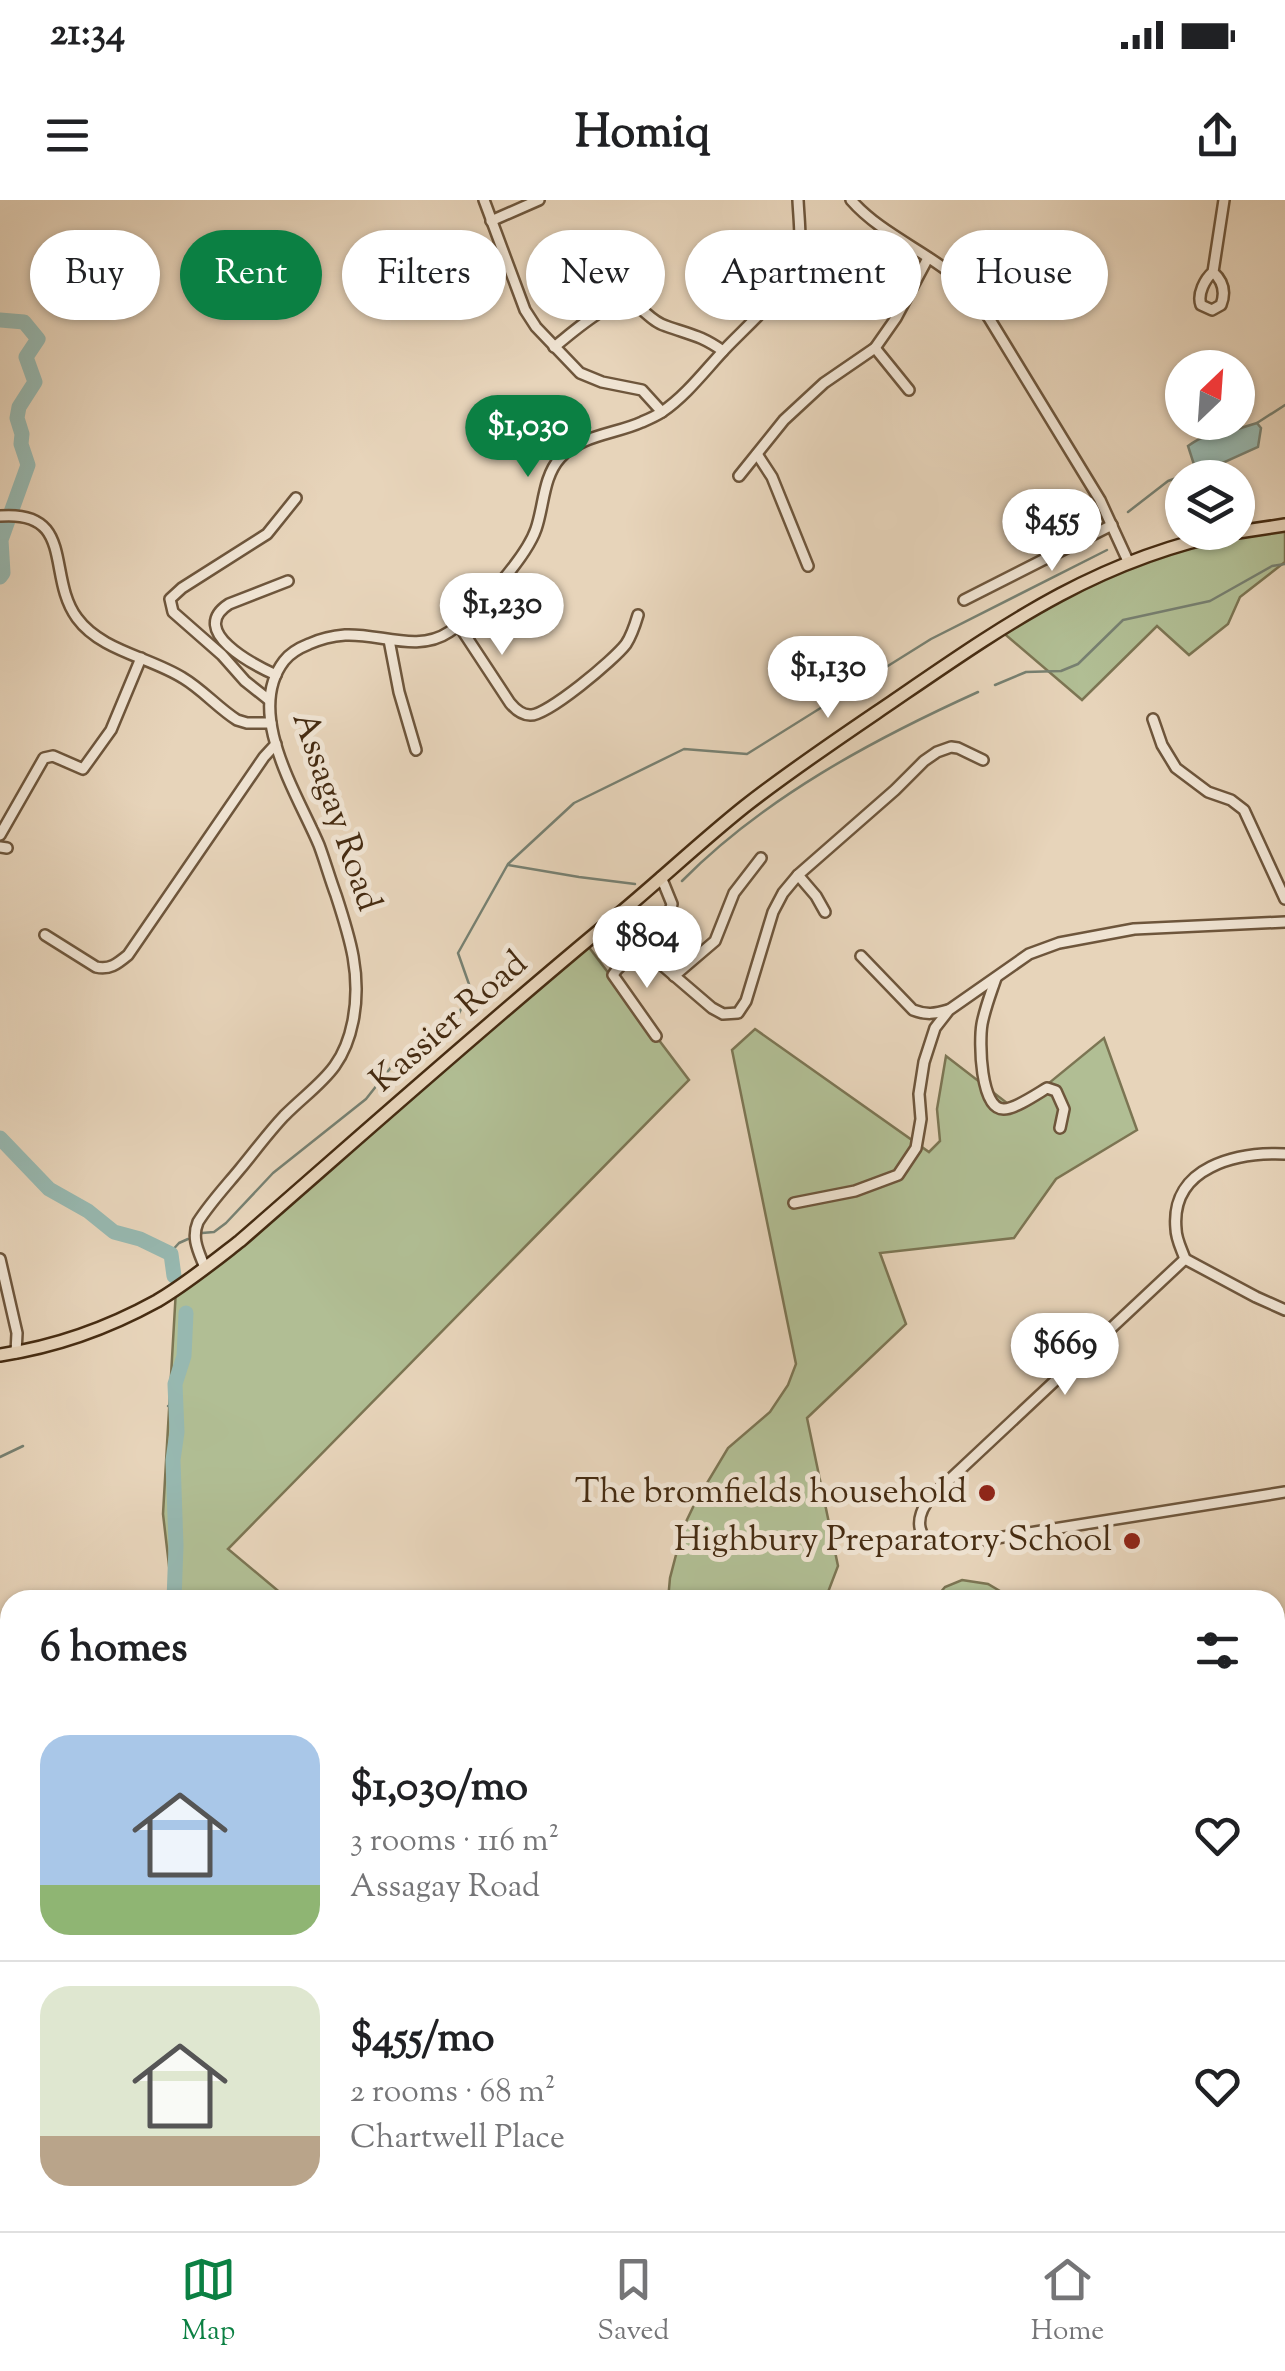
<!DOCTYPE html>
<meta charset="utf-8">
<style>
:root{--surface:#fff;--page:#f6f6f6;--text:#202124;--muted:#757577;--line:#e0e0e0;--accent:#0b8043}
body{margin:0;font-family:"Sorts Mill Goudy",serif;background:var(--page);color:var(--text);height:100vh;display:flex;flex-direction:column;font-size:38px;white-space:nowrap}
*{box-sizing:border-box;margin:0}
p{font-size:32px;color:var(--muted)}
.icon{flex:none;width:55px;height:55px;fill:none;stroke:currentColor;stroke-width:2;stroke-linecap:round;stroke-linejoin:round}
.map{position:relative;flex:1;overflow:hidden}
.drawer{position:absolute;left:0px;top:1390px;width:1285px;height:642px;display:flex;flex-direction:column;background:var(--surface);border-radius:30px 30px 0 0;box-shadow:0 2px 8px #0004}
.drawer>*{flex:none}
.guide{position:absolute;left:30px;top:30px;width:1225px;height:90px;display:flex;gap:20px}
.needle{width:65px;rotate:25deg}
.fabs{position:absolute;left:1165px;top:150px;display:grid;gap:20px}
.fabs a{display:grid;place-items:center;width:90px;height:90px;border-radius:50%;background:var(--surface);box-shadow:0 2px 8px #0004;font-size:50px}
.price{position:absolute;translate:-50% -85px;padding:0 22px;border-radius:35px;background:#fff;color:#222;font-size:32px;line-height:65px;filter:drop-shadow(0 2px 5px #0008)}
.price::after{content:'';position:absolute;left:50%;top:60px;width:30px;height:22px;margin-left:-15px;background:inherit;clip-path:polygon(0 0,100% 0,50% 100%)}
.price.on{background:var(--accent);color:#fff}
ul{padding:0;list-style:none}
li{display:flex;align-items:center;gap:30px;height:250px;padding:0 40px}
li+li{border-top:2px solid var(--line)}
li span{display:grid;place-items:center;flex:none;width:280px;height:200px;border-radius:30px;color:#555}
li>.icon{margin-inline-start:auto}
span .icon{width:120px;height:120px;fill:#fffc;stroke-width:1}
li b{font-size:42px}
h2{display:flex;justify-content:space-between;align-items:center;height:120px;padding:0 40px;font-size:42px}
.pill{padding:0 35px;border-radius:45px;background:var(--surface);box-shadow:0 2px 8px #0004;font-size:35px;line-height:90px}
.pill.on{background:var(--accent);color:#fff}
.status{display:flex;justify-content:space-between;align-items:center;height:70px;padding:0 50px;background:var(--surface);direction:ltr}
.status svg{height:28px;fill:currentColor}
header{display:flex;justify-content:space-between;align-items:center;height:130px;padding:0 40px;background:var(--surface);font-size:45px;font-weight:700}
.tab-bar{display:flex;justify-content:space-around;align-items:center;height:140px;border-top:2px solid var(--line);background:var(--surface);font-size:28px;color:var(--muted)}
.tab-bar a{display:grid;justify-items:center;gap:5px}
.tab-bar .on{color:var(--accent)}
.map>svg:first-child{display:block}
.green{fill:#b1be94;stroke:#7c7553;stroke-width:2.5}
.water{fill:#97b8b0;stroke:#778071;stroke-width:2.5}
.lines{fill:none;stroke-linecap:round;stroke-linejoin:round}
.stream{stroke:#778071;stroke-width:2.5}
.river{stroke:#97b8b0;stroke-width:15}
.minor-casing{stroke:#6e563c;stroke-width:14}
.major-casing{stroke:#462c12;stroke-width:16}
.minor{stroke:#efe3d2;stroke-width:9}
.major{stroke:#e7d4ba;stroke-width:11}
.poi-dot{fill:#8f2418;stroke:#efe3d2;stroke-width:4}
.labels{text-anchor:middle;dominant-baseline:central;stroke-width:10;stroke-linejoin:round;paint-order:stroke}
.street-label{font-size:35px;fill:#462c12;stroke:#efe3d2}
.poi-label{font-size:35px;fill:#462c12;stroke:#efe3d2;text-anchor:end}
</style>
<div class="status"><b>21:34</b><svg viewBox="0 0 49 12"><path d="M0 12V9h3v3zM5 12V6h3v6zM10 12V3h3v9zM15 12V0h3v12zM26 1h20v11H26zM47 4h2v5h-2z"/></svg></div>
<header><svg class="icon" aria-label="menu" viewBox="0 0 24 24"><path d="M4 6h16M4 12h16M4 18h16"/></svg>Homiq<svg class="icon" aria-label="share" viewBox="0 0 24 24"><path d="M12 15V3M7 8l5-5 5 5M5 13v7h14v-7"/></svg></header>
<div class="map">
<svg width="1285" height="2031" viewBox="0 0 1285 2031">
<rect width="100%" height="100%" fill="#e7d4ba"/>
<filter id="stains"><feTurbulence type="fractalNoise" baseFrequency=".002" numOctaves="4"/><feColorMatrix values="0 0 0 0 .2 0 0 0 0 .09 0 0 0 0 .02 0 0 0 .5 -.17"/></filter>
<radialGradient id="worn" r=".72"><stop offset=".6" stop-color="#630" stop-opacity="0"/><stop offset="1" stop-color="#630" stop-opacity=".3"/></radialGradient>
<g class="green">
<polygon points="1285,325 1285,362 1240,397 1228,424 1189,455 1157,426 1082,500 1000,430 1128,361"/>
<polygon points="585,742 689,880 228,1349 289,1400 173,1400 163,1314 176,1089"/>
<polygon points="755,829 929,952 940,941 937,909 946,856 1016,910 1104,838 1137,930 1056,979 1014,1038 880,1053 906,1124 807,1218 838,1366 825,1400 668,1400 670,1378 683,1328 695,1303 728,1248 770,1212 788,1185 796,1164 732,850"/>
<polygon points="962,1380 988,1384 1015,1400 934,1400 945,1387"/>
<polygon points="374,2022 594,2022 594,2023 590,2031 346,2031"/>
</g>
<path class="water" d="M1257,223L1261,228L1258,247L1220,264L1203,275L1196,271L1188,246C1198,239 1209,232 1221,237L1228,232Z"/>
<g class="lines">
<g class="stream">
<polyline points="1257,223 1285,205"/>
<polyline points="1128,312 1168,281 1196,271"/>
<polyline points="995,485 1026,472 1061,471 1078,464 1123,420 1210,401 1272,366 1285,364"/>
<polyline points="508,665 579,677 635,684"/>
<path d="M682,681C764,598 872,540 978,492"/>
<polyline points="202,1033 214,1032 226,1023 273,973 366,899 400,856 456,821 470,787 458,753 508,664 574,603 684,549 747,554 931,439 1107,350"/>
<polyline points="169,1054 179,1043 188,1039"/>
<polyline points="168,1206 176,1205"/>
<polyline points="0,1257 23,1246"/>
<polyline points="451,2031 481,2028 484,2031"/>
</g>
<g class="river">
<polyline points="0,120 24,122 38,139 26,157 35,182 19,207 17,218 22,234 21,244 28,265 1,340 3,373 0,377"/>
<polyline points="0,938 49,989 88,1011 114,1032 140,1039 171,1054 174,1076"/>
<polyline points="174,1400 176,1346 173,1260 177,1232 175,1184 184,1156 186,1113"/>
<polyline points="182,2022 184,2031"/>
</g>
<defs>
<g id="minor">
<polyline points="484,0 525,110 536,127 580,173 602,182 642,190 662,212"/>
<path d="M851,0C879,32 921,49 953,75C968,87 978,103 989,118L1100,300L1128,361"/>
<polyline points="491,21 539,0"/>
<path d="M1213,72C1223,81 1226,92 1221,105L1212,110L1201,105C1197,94 1205,79 1213,72L1224,0"/>
<path d="M554,147C570,135 615,93 634,104C646,111 652,122 666,126C691,135 700,135 723,151"/>
<polyline points="875,148 909,190"/>
<polyline points="757,254 772,277 808,366"/>
<polyline points="739,276 784,220 824,183 875,148 896,118 928,58"/>
<path d="M0,316C76,310 46,376 77,418C101,451 150,457 183,478C203,490 218,508 237,520L247,523H271"/>
<polyline points="964,400 1112,325"/>
<path d="M458,424L510,503C515,509 521,515 530,515C546,517 615,459 626,444C632,435 635,425 638,415"/>
<polyline points="389,440 399,492 416,550"/>
<path d="M276,475C254,465 187,431 229,404L288,381"/>
<polyline points="269,500 245,481 222,455 173,412 170,399 182,388 267,334 296,298"/>
<polyline points="1153,519 1162,545 1176,568 1208,592 1231,600 1244,610 1285,699"/>
<polyline points="0,635 44,558 53,556 83,569 111,530 141,458"/>
<polyline points="0,647 7,648"/>
<polyline points="798,675 816,696 825,712"/>
<polyline points="661,677 672,704 659,751 663,766 712,808 723,814 738,813 746,801 773,712 783,693 798,675 895,590 924,561 937,552 951,547 958,548 983,560"/>
<path d="M45,735L96,767C110,770 117,764 128,755L264,557L276,544"/>
<path d="M861,756L913,810C926,815 935,814 948,810"/>
<polyline points="674,776 715,741 734,693 761,658"/>
<path d="M996,778C991,793 985,808 982,824C979,841 980,910 1004,909C1015,909 1037,894 1047,888L1056,891L1064,909L1060,928"/>
<path d="M656,836L613,775C623,758 640,757 659,755"/>
<polyline points="794,1003 855,991 898,975 916,948 921,919 919,894 924,862 935,828 949,810 1029,754 1059,743 1134,729 1285,722"/>
<polyline points="0,1059 17,1133 16,1153"/>
<path d="M1185,1059L931,1297C913,1318 915,1344 947,1346L1285,1292"/>
<path d="M1185,1059C1182,1050 1176,1039 1176,1029C1170,966 1238,952 1285,954"/>
<polyline points="1185,1059 1256,1097 1285,1110"/>
<path d="M205,1068C199,1052 191,1039 198,1022C210,1003 226,986 240,969C255,951 268,933 284,916C317,883 343,872 353,821C362,775 350,738 336,695C330,679 325,661 319,645C298,595 244,513 284,461C290,453 299,448 309,444C320,439 332,436 345,435C379,433 418,453 449,432C475,415 526,358 536,329C544,306 543,277 560,258C580,235 616,234 642,222C649,219 656,216 662,212C687,195 706,169 726,148C746,127 785,93 795,67C803,45 799,23 798,0"/>
<polyline points="1275,1925 1285,1925"/>
<polyline points="861,2022 861,2031"/>
<polyline points="784,2031 785,2022"/>
<polyline points="1007,2031 1007,2022"/>
<polyline points="1190,2031 1245,2029 1268,2025 1285,2026"/>
</g>
<g id="major">
<polyline points="1238,332 1285,325"/>
<path d="M0,1155C54,1147 108,1128 157,1101C186,1084 213,1062 240,1041C364,933 486,824 612,720C657,683 699,643 744,607C791,570 842,536 892,502C1003,426 1098,358 1234,332"/>
</g>
</defs>
<use href="#minor" class="minor-casing"/>
<use href="#major" class="major-casing"/>
<use href="#minor" class="minor"/>
<use href="#major" class="major"/>
</g>
<g class="poi-dot">
<circle cx="987" cy="1293" r="10"/>
<circle cx="1132" cy="1341" r="10"/>
</g>
<g class="labels">
<g class="street-label">
<text transform="translate(335 612) rotate(71)">Assagay Road</text>
<text transform="translate(450 823) rotate(-41)">Kassier Road</text>
</g>
<g class="poi-label">
<text x="967" y="1293">The bromfields household</text>
<text x="1112" y="1341">Highbury Preparatory School</text>
</g>
</g>
<rect width="100%" height="100%" filter="url(#stains)"/>
<rect width="100%" height="100%" fill="url(#worn)"/>
</svg>
<div class="fabs">
<a><svg class="needle" viewBox="-14 -14 28 28"><path d="M0-13l5 13h-10z" fill="#e53935"/><path d="M0 13l5-13h-10z" fill="#757577"/></svg></a>
<a><svg class="icon" aria-label="layers" viewBox="0 0 24 24"><path d="M12 4l9 5-9 5-9-5zM3 14l9 5 9-5"/></svg></a>
</div>
<b class="price on" style="left:528px;top:280px">$1,030</b>
<b class="price" style="left:1052px;top:374px">$455</b>
<b class="price" style="left:502px;top:458px">$1,230</b>
<b class="price" style="left:828px;top:521px">$1,130</b>
<b class="price" style="left:647px;top:791px">$804</b>
<b class="price" style="left:1065px;top:1198px">$669</b>
<div class="guide">
<a class="pill">Buy</a>
<a class="pill on">Rent</a>
<a class="pill">Filters</a>
<a class="pill">New</a>
<a class="pill">Apartment</a>
<a class="pill">House</a>
</div>
<section class="drawer">
<h2>6 homes<svg class="icon" aria-label="filters" viewBox="0 0 24 24"><path d="M4 7h16M4 17h16"/><circle cx="9" cy="7" r="2"/><circle cx="15" cy="17" r="2"/></svg></h2>
<ul>
<li><span style="background:linear-gradient(#a9c7e8 75%,#8fb573 0)"><svg class="icon" aria-label="home" viewBox="0 0 24 24"><path d="M3 11l9-7 9 7M6 9v11h12V9"/></svg></span><div><b>$1,030/mo</b><p>3 rooms · 116 m²</p><p>Assagay Road</p></div><svg class="icon" aria-label="heart" viewBox="0 0 24 24"><path d="M12 20l-8-8c-3-5 5-10 8-4 3-6 11-1 8 4z"/></svg></li>
<li><span style="background:linear-gradient(#dfe7d0 75%,#b9a48a 0)"><svg class="icon" aria-label="home" viewBox="0 0 24 24"><path d="M3 11l9-7 9 7M6 9v11h12V9"/></svg></span><div><b>$455/mo</b><p>2 rooms · 68 m²</p><p>Chartwell Place</p></div><svg class="icon" aria-label="heart" viewBox="0 0 24 24"><path d="M12 20l-8-8c-3-5 5-10 8-4 3-6 11-1 8 4z"/></svg></li>
</ul>
</section>
</div>
<nav class="tab-bar">
<a class="on"><svg class="icon" aria-label="map" viewBox="0 0 24 24"><path d="M3 6l6-2 6 2 6-2v14l-6 2-6-2-6 2zM9 4v14M15 6v14"/></svg>Map</a>
<a><svg class="icon" aria-label="saved" viewBox="0 0 24 24"><path d="M7 4h10v16l-5-4-5 4z"/></svg>Saved</a>
<a><svg class="icon" aria-label="home" viewBox="0 0 24 24"><path d="M3 11l9-7 9 7M6 9v11h12V9"/></svg>Home</a>
</nav>
